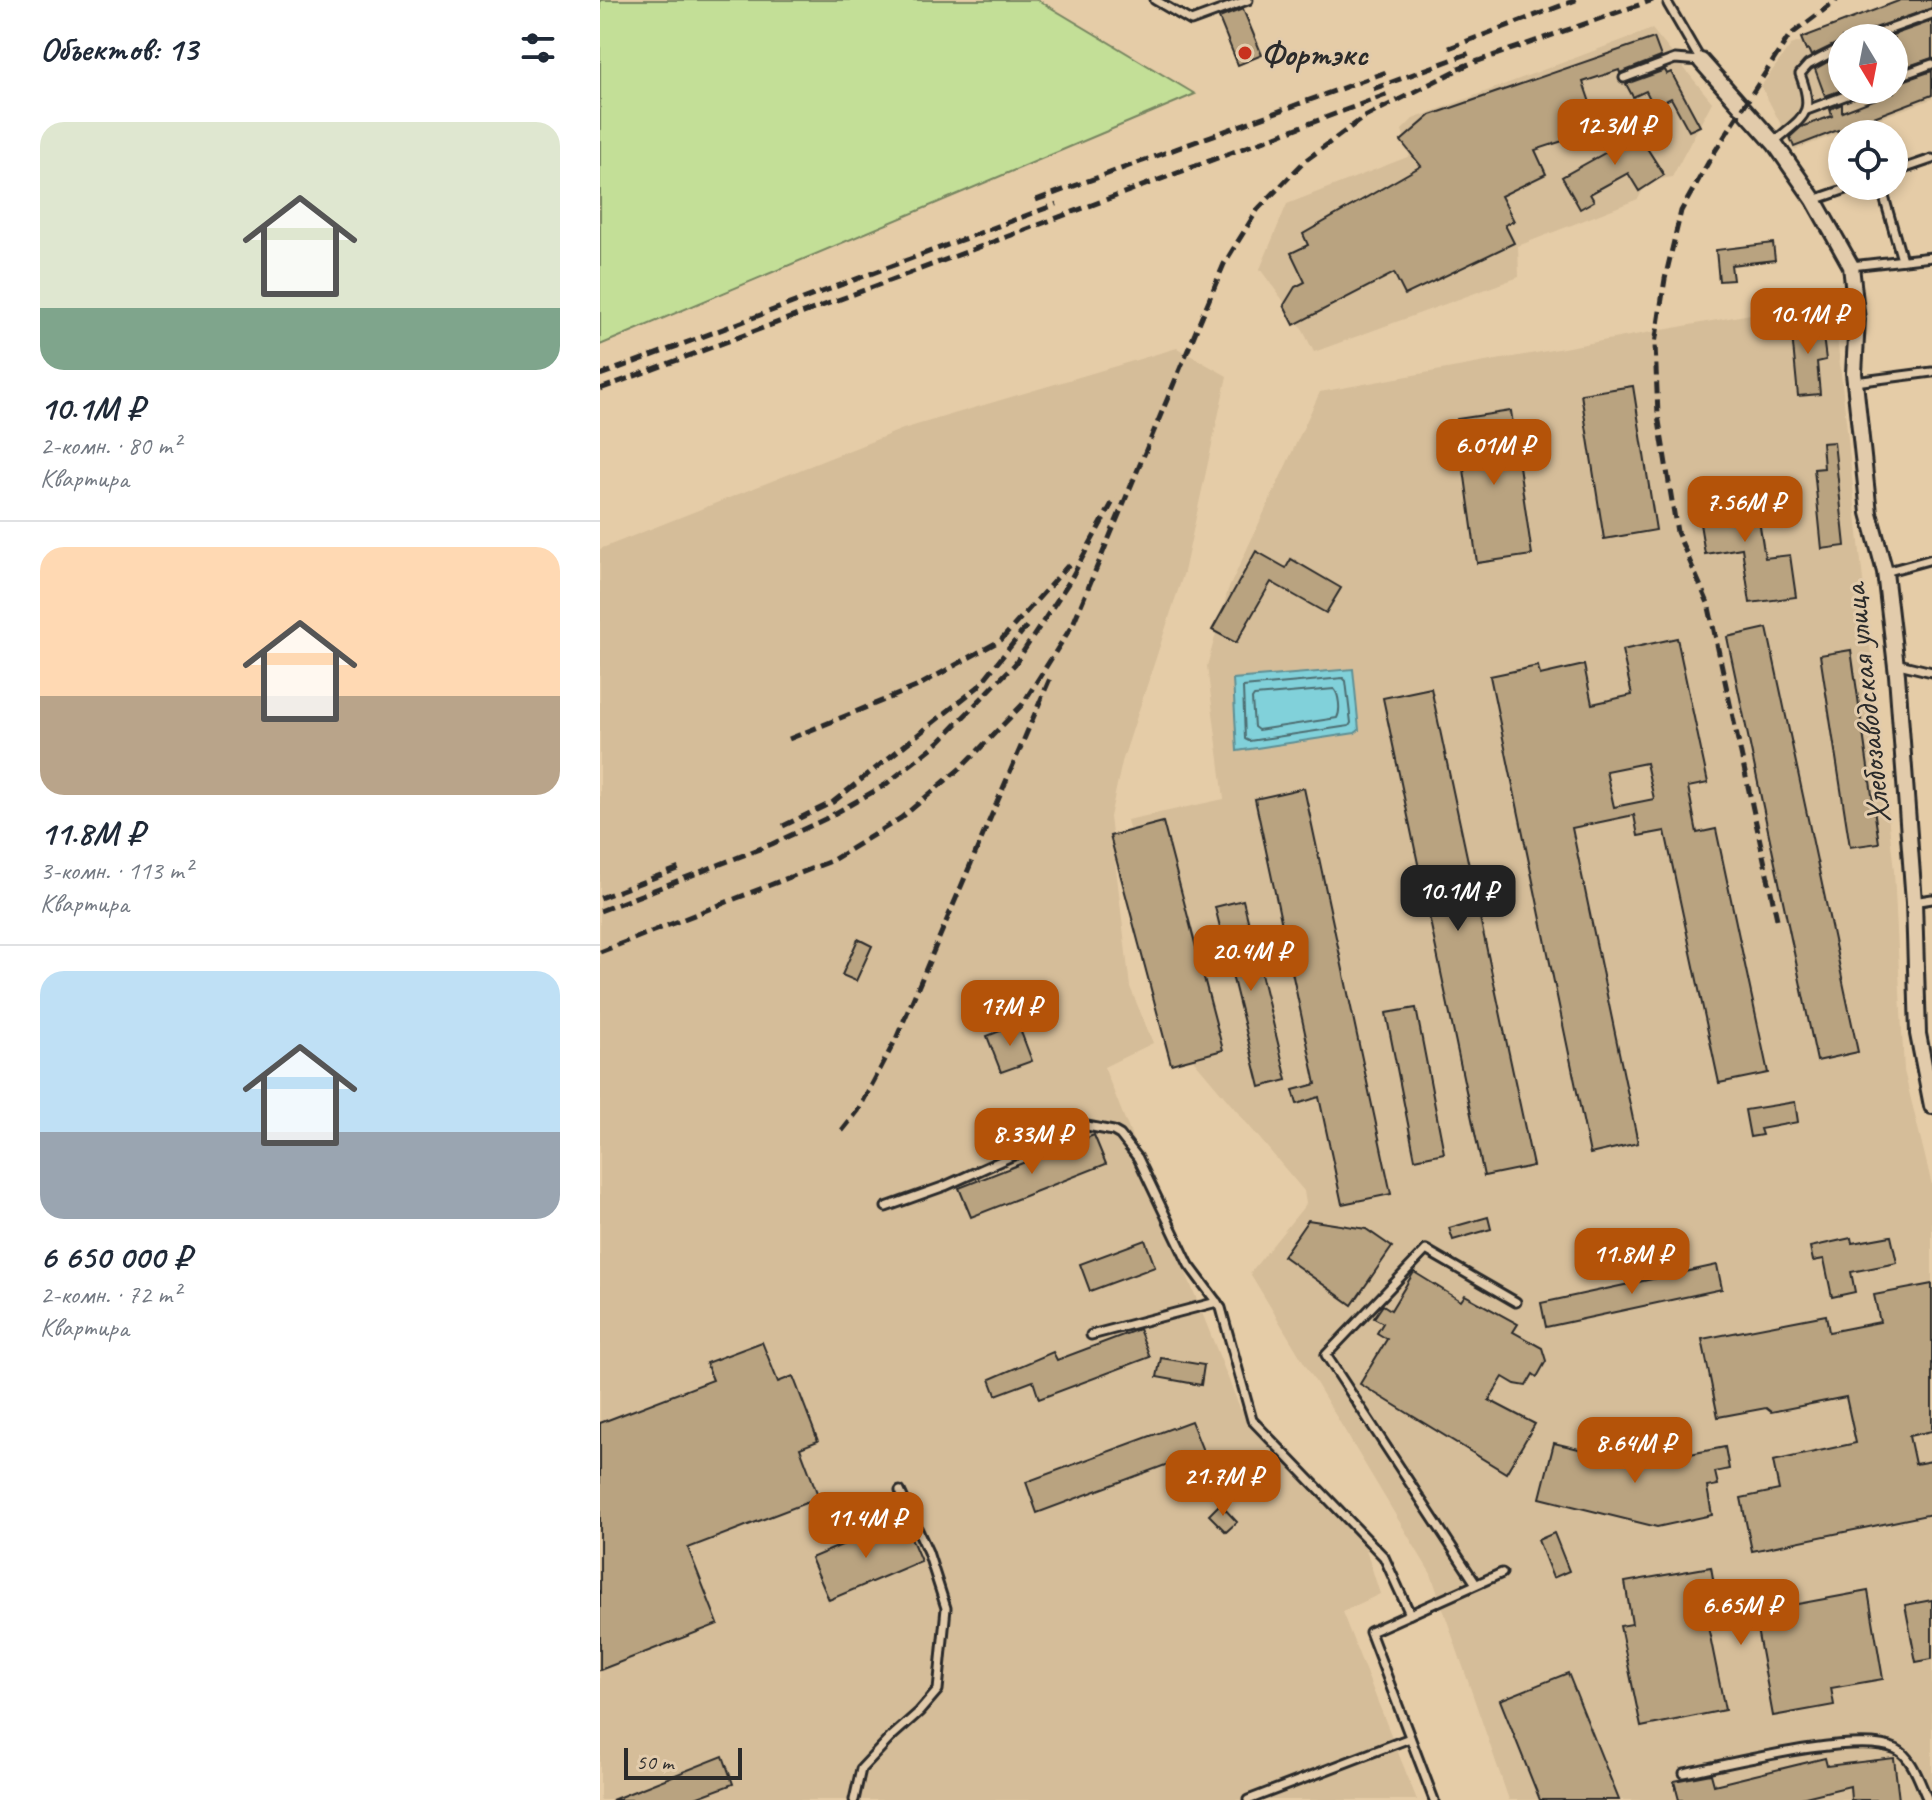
<!DOCTYPE html>
<html lang="ru">
<meta charset="utf-8">
<style>
:root{--surface:#fff;--page:#f6f6f7;--text:#1f2937;--muted:#747a83;--line:#e0e1e3;--accent:#b45309}
body{margin:0;font-family:Caveat,sans-serif;background:var(--page);color:var(--text);height:100vh;display:flex;flex-direction:column;font-size:30px;white-space:nowrap}
*{box-sizing:border-box;margin:0}
p{font-size:26px;color:var(--muted)}
.icon{flex:none;width:44px;height:44px;fill:none;stroke:currentColor;stroke-width:2;stroke-linecap:round;stroke-linejoin:round}
.map{position:relative;flex:1;overflow:hidden}
.details{display:flex;flex-direction:column;background:var(--surface);width:600px}
.details>*{flex:none}
.needle{width:52px;rotate:170deg}
.fabs{position:absolute;left:1228px;top:24px;display:grid;gap:16px}
.fabs a{display:grid;place-items:center;width:80px;height:80px;border-radius:50%;background:var(--surface);box-shadow:0 4px 12px #0003;font-size:40px}
.scale{position:absolute;left:24px;bottom:20px;width:118px;box-sizing:border-box;padding-left:8px;border:4px solid #2b2b2b;border-top:0;font-size:22px;line-height:28px;white-space:nowrap;color:#2b2b2b;-webkit-text-stroke:6px #e2cbab;paint-order:stroke}
.price{position:absolute;translate:-50% -68px;padding:0 18px;border-radius:16px;background:var(--accent);color:#fff;font-size:26px;line-height:52px;filter:drop-shadow(0 2px 4px #0008)}
.price::after{content:'';position:absolute;left:50%;top:48px;width:24px;height:18px;margin-left:-12px;background:inherit;clip-path:polygon(0 0,100% 0,50% 100%)}
.price.active{background:#222;color:#fff}
ul{padding:0;list-style:none}
li{display:grid;align-content:center;gap:16px;height:424px;padding:0 40px}
li+li{border-top:2px solid var(--line)}
li span{display:grid;place-items:center;height:248px;border-radius:24px;color:#555}
li>.icon{margin-inline-start:auto}
span .icon{width:144px;height:144px;fill:#fffc;stroke-width:1}
li b{font-size:34px}
h2{display:flex;justify-content:space-between;align-items:center;height:96px;padding:0 40px;font-size:34px}
main{display:flex;flex:1;min-height:0}
.map>svg:first-child{display:block}
.built{fill:#d5bd99;fill-rule:evenodd}
.green{fill:#c3df97;stroke:#778561;stroke-width:2}
.water{fill:#81d1da;stroke:#5f8f94;stroke-width:2}
.lines{fill:none;stroke-linecap:round;stroke-linejoin:round}
.shore{stroke:#4d6d71;stroke-width:2}
.building{fill:#b9a380;stroke:#2b2b2b;stroke-width:2;fill-rule:evenodd}
.service-casing{stroke:#2b2b2b;stroke-width:13}
.minor-casing{stroke:#2b2b2b;stroke-width:20}
.service{stroke:#e2cbab;stroke-width:7}
.minor{stroke:#e2cbab;stroke-width:14}
.rail{stroke:#2b2b2b;stroke-width:5;stroke-dasharray:12 6;stroke-linecap:butt}
.poi-dot{fill:#c8321e;stroke:#e2cbab;stroke-width:3}
.labels{text-anchor:middle;dominant-baseline:central;stroke-width:6;stroke-linejoin:round;paint-order:stroke}
.poi-label{font-size:34px;font-weight:bold;fill:#2b2b2b;stroke:#e2cbab;text-anchor:start}
.street-label{font-size:34px;fill:#2b2b2b;stroke:#e2cbab}
</style>
<main>
<section class="details">
<h2>Объектов: 13<svg class="icon" aria-label="filters" viewBox="0 0 24 24"><path d="M4 7h16M4 17h16"/><circle cx="9" cy="7" r="2"/><circle cx="15" cy="17" r="2"/></svg></h2>
<ul>
<li><span style="background:linear-gradient(#dfe7d0 75%,#7fa58c 0)"><svg class="icon" aria-label="home" viewBox="0 0 24 24"><path d="M3 11l9-7 9 7M6 9v11h12V9"/></svg></span><div><b>10.1M ₽</b><p>2-комн. · 80 m²</p><p>Квартира</p></div></li>
<li><span style="background:linear-gradient(#ffd9b3 60%,#b9a48a 0)"><svg class="icon" aria-label="home" viewBox="0 0 24 24"><path d="M3 11l9-7 9 7M6 9v11h12V9"/></svg></span><div><b>11.8M ₽</b><p>3-комн. · 113 m²</p><p>Квартира</p></div></li>
<li><span style="background:linear-gradient(#bfe0f5 65%,#9aa5b1 0)"><svg class="icon" aria-label="home" viewBox="0 0 24 24"><path d="M3 11l9-7 9 7M6 9v11h12V9"/></svg></span><div><b>6 650 000 ₽</b><p>2-комн. · 72 m²</p><p>Квартира</p></div></li>
</ul>
</section>
<div class="map">
<svg width="1332" height="1800" viewBox="0 0 1332 1800">
<rect width="100%" height="100%" fill="#e5cca7"/>
<filter id="ink" filterUnits="userSpaceOnUse"><feTurbulence type="fractalNoise" baseFrequency=".0125" numOctaves="2"/><feDisplacementMap in="SourceGraphic" scale="16" xChannelSelector="R" yChannelSelector="G"/><feConvolveMatrix kernelMatrix="1 2 1 2 8 2 1 2 1" color-interpolation-filters="sRGB"/></filter>
<g filter="url(#ink)">
<g class="built">
<path d="M1312,0H1332V99L1194,150L1161,86L1191,45ZM1242,38H1294V90H1242Z"/>
<polygon points="1052,29 1112,102 1072,177 1047,182 1038,199 918,246 919,277 714,352 698,321 660,269 687,204 810,156 802,130 813,119"/>
<polygon points="1233,299 1294,871 1304,1071 1332,1185 1332,1800 909,1800 831,1574 650,1273 706,1204 704,1191 574,1037 527,820 624,799 607,666 628,590 720,392"/>
<polygon points="577,348 627,376 584,572 522,762 510,817 530,987 553,1043 504,1067 640,1408 759,1528 780,1594 742,1612 817,1800 0,1800 0,549 303,429"/>
</g>
<polygon class="green" points="0,0 438,0 595,94 0,345"/>
<polygon class="water" points="753,669 759,730 755,733 637,751 633,679"/>
<g class="lines">
<g class="shore">
<polygon points="743,678 746,681 751,723 749,726 649,741 645,739 643,687"/>
<path d="M734,689C739,694 741,711 737,718L658,730L654,727L652,699L654,696Z"/>
</g>
</g>
<g class="building">
<polygon points="1301,0 1332,0 1332,8 1263,32 1259,38 1242,38 1242,41 1211,56 1208,49 1206,50 1201,38"/>
<polygon points="643,9 662,55 638,65 619,18"/>
<polygon points="1332,21 1332,58 1294,71 1294,38 1284,38"/>
<polygon points="1054,38 1061,57 1020,73 1019,70 983,82 999,129 935,150 946,174 901,196 914,221 905,225 914,243 805,295 794,273 694,325 684,305 695,287 705,282 691,253 708,245 703,234 821,166 801,141 831,115"/>
<polygon points="1242,54 1242,90 1225,96 1215,69"/>
<polygon points="1065,70 1067,74 1071,72 1100,126 1089,131 1071,98 1054,107 1046,91 1033,97 1026,84"/>
<polygon points="1332,71 1332,95 1242,129 1242,138 1238,130 1194,147 1190,137 1201,127 1232,116 1230,109 1242,104 1242,112 1294,92 1294,84"/>
<polygon points="1031,123 1064,175 1039,191 1028,173 990,194 994,201 980,209 962,177 1012,149 1006,139"/>
<polygon points="1173,243 1175,260 1131,265 1133,280 1119,281 1116,250"/>
<polygon points="1221,320 1226,360 1217,362 1220,394 1198,396 1191,324"/>
<polygon points="1033,386 1056,530 1004,539 981,394"/>
<polygon points="911,411 932,555 877,563 857,419"/>
<polygon points="1234,442 1245,546 1222,549 1214,469 1224,468 1222,443"/>
<polygon points="1154,489 1165,558 1190,555 1196,597 1150,603 1142,548 1105,554 1096,499"/>
<polygon points="656,551 686,568 691,559 741,588 726,613 671,582 636,643 612,630"/>
<polygon points="1167,628 1258,1052 1217,1061 1127,637"/>
<path d="M1077,638L1108,783L1088,787L1097,833L1116,829L1168,1073L1119,1083L1065,831L1038,836L1034,815L972,828L1038,1143L990,1154L890,676L938,666L940,675L984,665L992,704L1032,695L1022,650ZM1046,763L1054,799L1014,807L1006,771Z"/>
<polygon points="1251,650 1279,843 1250,847 1220,655"/>
<polygon points="831,688 933,1166 884,1176 783,698"/>
<polygon points="704,788 791,1194 742,1204 719,1097 697,1104 693,1090 716,1084 655,799"/>
<polygon points="563,822 623,1050 571,1064 510,836"/>
<polygon points="643,900 687,1080 660,1087 615,907"/>
<polygon points="258,939 272,946 256,981 242,975"/>
<polygon points="816,1008 844,1153 815,1159 786,1013"/>
<polygon points="418,1024 432,1061 401,1072 387,1036"/>
<polygon points="1195,1102 1198,1122 1160,1129 1162,1135 1150,1137 1145,1110"/>
<polygon points="494,1135 506,1164 371,1217 359,1188"/>
<polygon points="888,1217 891,1229 853,1240 849,1228"/>
<polygon points="708,1220 766,1229 792,1247 752,1305 683,1256"/>
<polygon points="1291,1236 1297,1263 1251,1272 1255,1292 1232,1297 1224,1259 1213,1261 1210,1247 1251,1238 1252,1243"/>
<polygon points="545,1240 555,1267 490,1291 480,1264"/>
<polygon points="1117,1265 1122,1289 946,1327 941,1303"/>
<polygon points="814,1272 861,1301 865,1295 918,1324 913,1332 942,1348 946,1361 937,1377 933,1374 926,1386 915,1384 903,1377 889,1400 935,1424 906,1473 760,1384 787,1339 777,1333 783,1323 774,1318 783,1305 791,1310"/>
<polygon points="1332,1284 1332,1431 1309,1436 1315,1464 1332,1461 1332,1514 1152,1551 1141,1498 1179,1490 1173,1461 1256,1443 1246,1397 1171,1412 1166,1408 1118,1417 1102,1339 1226,1315 1229,1332 1280,1322 1274,1295"/>
<polygon points="539,1329 550,1357 439,1399 433,1381 396,1395 390,1379 453,1352 457,1360"/>
<polygon points="162,1342 178,1382 193,1376 218,1441 200,1448 219,1498 88,1548 118,1624 0,1670 0,1423 113,1380 106,1363"/>
<polygon points="561,1358 604,1365 601,1385 557,1377"/>
<polygon points="591,1421 603,1451 437,1513 426,1482"/>
<polygon points="954,1443 1041,1464 1125,1447 1129,1469 1115,1472 1118,1485 1107,1487 1112,1515 1057,1527 940,1498"/>
<polygon points="620,1504 637,1522 626,1532 609,1515"/>
<polygon points="303,1519 321,1561 229,1600 211,1558"/>
<polygon points="954,1533 969,1571 953,1578 938,1540"/>
<polygon points="1111,1567 1118,1607 1163,1599 1165,1610 1268,1591 1283,1679 1231,1688 1234,1705 1173,1716 1155,1618 1108,1626 1125,1710 1041,1727 1020,1626 1032,1624 1025,1582"/>
<polygon points="1332,1600 1332,1659 1316,1662 1305,1605"/>
<polygon points="968,1673 1019,1800 940,1800 900,1700"/>
<polygon points="123,1756 133,1784 90,1800 12,1800"/>
<polygon points="1225,1758 1227,1766 1294,1758 1299,1800 1251,1800 1250,1786 1193,1800 1079,1800 1074,1781 1111,1774 1114,1785"/>
</g>
<g class="lines">
<defs>
<g id="service">
<polyline points="555,0 591,21 648,0"/>
<polyline points="1068,4 1101,61"/>
<polyline points="1265,38 1332,14"/>
<polyline points="1024,78 1075,59 1101,61"/>
<polyline points="1294,78 1332,64"/>
<polyline points="1207,110 1261,90"/>
<path d="M1174,142C1203,116 1216,115 1200,74L1208,65L1242,47"/>
<polyline points="1294,172 1332,159"/>
<polyline points="1281,186 1302,260"/>
<polyline points="1214,200 1255,186"/>
<polyline points="1251,266 1332,257"/>
<polyline points="1255,382 1332,372"/>
<polyline points="1285,572 1332,559"/>
<polyline points="1295,663 1332,672"/>
<polyline points="1314,902 1332,899"/>
<polyline points="286,1207 345,1186 472,1129 487,1126 513,1131 520,1135 538,1158 589,1265 621,1308 652,1420 784,1557 810,1614"/>
<polyline points="491,1335 617,1302"/>
<polyline points="876,1584 726,1355 826,1250 916,1302"/>
<path d="M1084,1773C1128,1764 1258,1731 1296,1749C1313,1757 1320,1784 1328,1800"/>
<polyline points="254,1800 261,1769 292,1736 319,1712 338,1690 346,1608 328,1552 300,1491"/>
<polyline points="648,1800 810,1738"/>
<polyline points="834,1800 770,1632 902,1573"/>
</g>
<polyline id="minor" points="1101,61 1175,144 1214,200 1251,266 1257,320 1254,373 1269,513 1285,572 1297,675 1314,902 1318,1034 1332,1106"/>
</defs>
<use href="#service" class="service-casing"/>
<use href="#minor" class="minor-casing"/>
<use href="#service" class="service"/>
<use href="#minor" class="minor"/>
<g class="rail">
<polyline points="849,48 976,0"/>
<polyline points="858,68 1053,0"/>
<polyline points="773,89 870,53"/>
<polyline points="436,200 789,71"/>
<polyline points="0,375 457,204"/>
<polyline points="0,389 791,93"/>
<polyline points="189,739 316,687 401,640 472,561"/>
<polyline points="183,826 233,802 378,687 430,622"/>
<polyline points="0,898 82,867"/>
<polyline points="0,911 172,844 225,819 285,785 339,742 415,664 469,582 515,498"/>
<polyline points="1177,919 1108,603 1077,532 1058,415 1055,344 1065,279 1081,211 1112,156 1189,36 1237,0"/>
<polyline points="0,952 231,861 301,818 363,766 422,705 473,624 624,264 658,209 706,160 763,118 869,64"/>
<polyline points="242,1131 258,1111 296,1039 451,676"/>
</g>
</g>
</g>
<circle class="poi-dot" cx="645" cy="53" r="8"/>
<g class="labels">
<g class="poi-label">
<text x="661" y="53">Фортэкс</text>
</g>
<g class="street-label">
<text transform="translate(1266 704) rotate(-96)">Хлебозаводская улица</text>
</g>
</g>
</svg>
<div class="fabs">
<a><svg class="needle" viewBox="-14 -14 28 28"><path d="M0-13l5 13h-10z" fill="#e53935"/><path d="M0 13l5-13h-10z" fill="#747a83"/></svg></a>
<a><svg class="icon" aria-label="locate" viewBox="0 0 24 24"><circle cx="12" cy="12" r="6"/><path d="M12 2v4M12 18v4M2 12h4M18 12h4"/></svg></a>
</div>
<div class="scale">50 m</div>
<b class="price" style="left:1015px;top:167px">12.3M ₽</b>
<b class="price" style="left:1208px;top:356px">10.1M ₽</b>
<b class="price" style="left:894px;top:487px">6.01M ₽</b>
<b class="price" style="left:1145px;top:544px">7.56M ₽</b>
<b class="price active" style="left:858px;top:933px">10.1M ₽</b>
<b class="price" style="left:651px;top:993px">20.4M ₽</b>
<b class="price" style="left:410px;top:1048px">17M ₽</b>
<b class="price" style="left:432px;top:1176px">8.33M ₽</b>
<b class="price" style="left:1032px;top:1296px">11.8M ₽</b>
<b class="price" style="left:1035px;top:1485px">8.64M ₽</b>
<b class="price" style="left:623px;top:1518px">21.7M ₽</b>
<b class="price" style="left:266px;top:1560px">11.4M ₽</b>
<b class="price" style="left:1141px;top:1647px">6.65M ₽</b>
</div>
</main>
